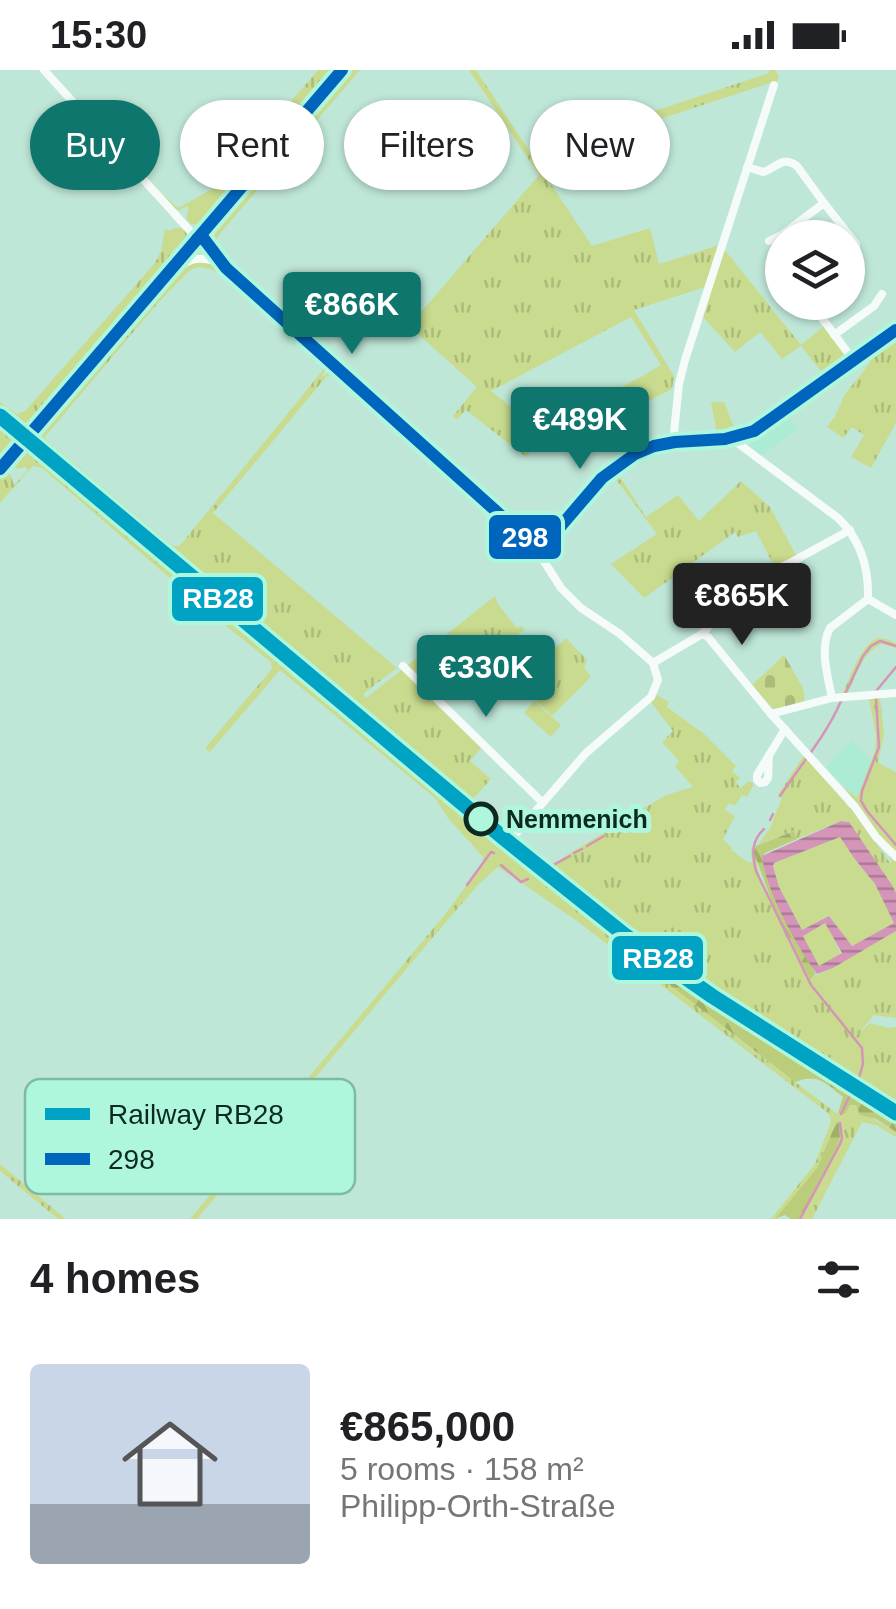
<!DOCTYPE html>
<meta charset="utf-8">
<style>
:root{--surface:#fff;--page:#f6f6f6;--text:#202124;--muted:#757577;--accent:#0f766e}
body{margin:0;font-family:Arial,sans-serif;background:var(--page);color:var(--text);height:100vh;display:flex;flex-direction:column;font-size:38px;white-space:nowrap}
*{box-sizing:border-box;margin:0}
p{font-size:32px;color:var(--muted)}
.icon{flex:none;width:55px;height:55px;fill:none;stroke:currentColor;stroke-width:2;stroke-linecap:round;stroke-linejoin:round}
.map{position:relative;height:1149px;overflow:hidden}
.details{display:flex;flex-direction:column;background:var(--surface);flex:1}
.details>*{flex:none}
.banner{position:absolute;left:30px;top:30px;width:838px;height:90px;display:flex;gap:20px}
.fabs{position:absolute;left:765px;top:150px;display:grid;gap:20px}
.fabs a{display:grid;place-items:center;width:100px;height:100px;border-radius:50%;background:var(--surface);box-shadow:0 2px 8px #0004;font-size:50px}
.price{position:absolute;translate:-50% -85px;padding:0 22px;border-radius:10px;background:var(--accent);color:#fff;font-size:32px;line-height:65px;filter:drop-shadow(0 2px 5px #0008)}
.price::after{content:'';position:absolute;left:50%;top:60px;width:30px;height:22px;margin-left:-15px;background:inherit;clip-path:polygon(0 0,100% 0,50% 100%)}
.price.current{background:#222;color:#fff}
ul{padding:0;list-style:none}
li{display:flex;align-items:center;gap:30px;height:250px;padding:0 30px}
li span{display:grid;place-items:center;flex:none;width:280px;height:200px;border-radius:10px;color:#555}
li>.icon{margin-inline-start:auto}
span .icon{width:120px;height:120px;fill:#fffc;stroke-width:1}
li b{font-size:42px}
h2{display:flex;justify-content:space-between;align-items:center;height:120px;padding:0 30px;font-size:42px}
.chip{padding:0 35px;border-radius:45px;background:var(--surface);box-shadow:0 2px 8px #0004;font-size:35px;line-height:90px}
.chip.current{background:var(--accent);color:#fff}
.status{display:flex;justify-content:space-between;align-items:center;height:70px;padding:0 50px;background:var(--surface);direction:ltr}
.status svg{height:28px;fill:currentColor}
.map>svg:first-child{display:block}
.built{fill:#acebd4}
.grass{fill:url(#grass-tufts);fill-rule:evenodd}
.forest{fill:url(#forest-firs)}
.cemetery{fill:url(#cemetery-stones)}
.park{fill:#c9db8e}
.water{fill:url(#water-rules);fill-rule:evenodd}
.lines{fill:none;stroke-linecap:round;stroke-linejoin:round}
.stream{stroke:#d595b8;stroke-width:2.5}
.street{stroke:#f5fbf9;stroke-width:8}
.secondary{stroke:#f5fbf9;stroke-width:11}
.bus-1-casing{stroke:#aff7dc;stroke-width:20}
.bus-1{stroke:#0065bd;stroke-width:12}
.rail-1-casing{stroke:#aff7dc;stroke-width:22}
.rail-1{stroke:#01a3c5;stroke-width:15}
.stop-dot{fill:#aff7dc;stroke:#0c2a21;stroke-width:5}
.labels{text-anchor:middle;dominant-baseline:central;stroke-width:10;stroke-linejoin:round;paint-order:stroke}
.stop-label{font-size:25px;font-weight:bold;fill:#0c2a21;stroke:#aff7dc;text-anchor:start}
.key{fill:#aff7dc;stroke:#7ebaa4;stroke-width:2.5}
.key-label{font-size:28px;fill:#0c2a21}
.line-badge{stroke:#aff7dc;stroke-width:4}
.badge-label{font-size:28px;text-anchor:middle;font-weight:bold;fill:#fff}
</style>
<div class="status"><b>15:30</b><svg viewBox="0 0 49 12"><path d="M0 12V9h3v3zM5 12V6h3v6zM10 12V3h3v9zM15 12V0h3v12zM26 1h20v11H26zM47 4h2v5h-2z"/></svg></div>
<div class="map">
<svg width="896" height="1149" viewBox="0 0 896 1149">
<defs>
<pattern id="grass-tufts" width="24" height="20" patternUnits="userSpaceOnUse" patternTransform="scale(2.5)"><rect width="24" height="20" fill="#c9db8e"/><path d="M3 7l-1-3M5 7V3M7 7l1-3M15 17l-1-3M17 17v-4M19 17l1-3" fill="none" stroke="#abbc7a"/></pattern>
<pattern id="forest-firs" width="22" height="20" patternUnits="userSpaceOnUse" patternTransform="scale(2.5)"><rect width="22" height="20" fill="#bbcd7a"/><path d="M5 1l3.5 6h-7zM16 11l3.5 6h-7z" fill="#a0b069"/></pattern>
<pattern id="cemetery-stones" width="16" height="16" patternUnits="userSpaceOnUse" patternTransform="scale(2.5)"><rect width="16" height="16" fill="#c9db8e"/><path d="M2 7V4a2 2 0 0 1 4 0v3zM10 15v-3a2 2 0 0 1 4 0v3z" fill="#abbc7a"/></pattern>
<pattern id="water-rules" width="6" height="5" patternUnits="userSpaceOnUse" patternTransform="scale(2.5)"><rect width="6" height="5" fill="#d595b8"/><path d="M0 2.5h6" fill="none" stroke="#ab7a95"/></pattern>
</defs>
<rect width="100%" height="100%" fill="#bfe7d8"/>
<g class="built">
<polygon points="0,341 463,728 462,731 503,765 517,772 554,806 660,888 896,1040 896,1050 690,920 593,848 588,840 23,367 15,367 11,364 14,360 0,349"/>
<polygon points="787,345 798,359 761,386 750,376 753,369"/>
<polygon points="852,671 872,692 856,728 826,697"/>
</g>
<g class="grass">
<path d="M40,0H49L164,126L178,138L218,116L318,0H338L206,151C194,159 181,153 189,138L187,136L180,140L174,139L169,144Z"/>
<polygon points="346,0 360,0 218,166 216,174 245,208 426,371 433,370 429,374 424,373 237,203 211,173 210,164 214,156"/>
<path d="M469,0H476L530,82L769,3V0H775L779,6L776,16L770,13L535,90L592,176L650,158L659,194L719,175L705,217L634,240L674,306L672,319L586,363L566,380L544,364L526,387L466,340L457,350L453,346L477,317L409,256L539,105ZM631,247L661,295L644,305L540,360L491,321Z"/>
<polygon points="175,158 183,158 187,163 183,178 26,364 0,341 0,332 17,344 25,341 155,193 161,181 165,159 169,161"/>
<polygon points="724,179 801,275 824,256 849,289 825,306 801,276 782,289 760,262 735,282 701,245"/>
<path d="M192,191L212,193L229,206L324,291L325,301L321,308L328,303H338L518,467V468L340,308L332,304L326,307L213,443L397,598L363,624L366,628L495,526L498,534L517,558L522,556L525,559L492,586L500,593L498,596L501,598L486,614L469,597L439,626L482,677L470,691L491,709L473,729L510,759L504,762L31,368L161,217ZM198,197L211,199L225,207L320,289L323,300L182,473L179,476H173L44,368L157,234L190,200Z"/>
<polygon points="896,266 896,353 871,398 851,387 864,365 852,357 843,368 827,357 835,346 845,324 870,293 866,287"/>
<polygon points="711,332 724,332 736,362 717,364"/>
<polygon points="0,349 14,361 11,364 14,367 18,364 23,367 5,386 0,386"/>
<polygon points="28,371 736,967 836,1043 845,1044 850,1035 857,1035 868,1046 896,1062 896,1067 876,1055 862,1052 812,1149 799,1149 837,1077 840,1068 839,1053 836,1053 815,1102 775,1149 771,1149 815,1094 830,1054 831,1049 828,1043 577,851 498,797 478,815 428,873 197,1149 190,1149 447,842 482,794 483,787 448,748 435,728 280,600 210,682 205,678 272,599 271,592 221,552 42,398 33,396 0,433 0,404 4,402 10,404 14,415 28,400 25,397 17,399 12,393"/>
<polygon points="616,401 646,447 678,425 699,451 741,411 770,437 797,487 775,498 756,461 738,467 735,462 684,499 691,510 703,504 727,532 706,556 693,517 682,501 644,528 611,494 657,464 612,404"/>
<polygon points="566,568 587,590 584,597 591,607 552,646 517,614"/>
<path d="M877,568L887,569L896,573V578L882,574C862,582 856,606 847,625H842C852,605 857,580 877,568Z"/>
<path d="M657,625L669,632L667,637L704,664L736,696L732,701L740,708L736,712L740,718L749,711L754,714L747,727L742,725L735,736L729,733L725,740L735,746L723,769L732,778L731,780L749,793L752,792L751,777L756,776C748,803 799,880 810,908L833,898L896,861V948L874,945L858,964L870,953L888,958L896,957V1040L660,888L554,806L513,769L516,767L524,776L549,796L666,725L693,717L675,696L679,691L662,672L673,661L651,632Z"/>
<polygon points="871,627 880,627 884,664 878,693 896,702 896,784 884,772 844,717 857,728 875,681 876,665 869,630"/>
<polygon points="804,685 847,732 845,734 849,738 852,737 890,793 892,792 889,784 896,790 896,823 892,815 847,751 841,751 797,769 793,761 758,775 770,758 782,728 778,725"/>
<polygon points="0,1094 66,1149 58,1149 0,1101"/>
</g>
<g class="forest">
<polygon points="794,761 797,769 765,783 762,788 781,840 816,904 810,909 772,832 754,783 756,776"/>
<path d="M634,880L691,920L896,1050V1062L876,1049L860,1045L856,1035H850L845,1044L838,1043L843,1027C825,1013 818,1003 795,1012L633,886Z"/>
<polygon points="839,1052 840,1068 837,1077 799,1149 791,1149 785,1145 775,1149 817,1098 836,1053"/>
</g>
<polygon class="cemetery" points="784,585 803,618 805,633 773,639 752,615"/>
<g class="park">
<polygon points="534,631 561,655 551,667 524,643"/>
<polygon points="840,767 854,788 875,814 894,853 852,876 829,846 802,860 779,817 773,796 774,793"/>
<polygon points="826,853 841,884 819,896 802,866"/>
</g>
<path class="water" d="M841,751L849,752L892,815L896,823V861L833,898L817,904C797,877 765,819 762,786ZM840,767L854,788L875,814L894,853L852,876L829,846L802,860L779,817L773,796L774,793ZM825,853L842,883L819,896L803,866Z"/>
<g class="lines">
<g class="stream">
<polyline points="877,620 896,597"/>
<polyline points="845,624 863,586 871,576 880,571 896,576"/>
<polyline points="876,628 879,677 862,721 861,731 867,741 896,775"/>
<path d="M780,726C801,694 826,666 841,631"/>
<polyline points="770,750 773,744"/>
<path d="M764,759C751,771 752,784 756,801L811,915L862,978L863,994L857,1014"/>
<polyline points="587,776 604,766"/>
<polyline points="574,783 582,779"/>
<polyline points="501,795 521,812 528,809"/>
<polyline points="548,798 570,786"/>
<polyline points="467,815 491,782 494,783"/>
<polyline points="841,1044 851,1023"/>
<polyline points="800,1149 840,1074 842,1069 840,1053"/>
</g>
<g class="street">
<path d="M44,0L191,162L197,169H204L226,198L534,474H542L548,471C585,428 614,378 675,372C702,369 728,372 754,361L896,260"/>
<path d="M747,97L763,102C777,98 782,85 797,96L824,133"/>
<polyline points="769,171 783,164 824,133 856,174 856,181 848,189"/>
<path d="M177,198C190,189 198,186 214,191"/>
<polyline points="810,232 854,291"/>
<polyline points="834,265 874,236 882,224"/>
<path d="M731,368L838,448C861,470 869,497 868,529"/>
<polyline points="673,372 679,314 685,290 774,15"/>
<polyline points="868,529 896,545"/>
<polyline points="702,564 743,517 759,506 788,494 850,460"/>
<polyline points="653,593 702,564 708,567 771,644 855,737 876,767 896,787"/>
<polyline points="403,596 542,732"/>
<path d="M832,628C828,607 819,578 830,558L868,529"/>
<polyline points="771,644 832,628 896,623"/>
<polyline points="769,685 768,708 765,712 760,713 757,710 757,705 785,659"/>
<polyline points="509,772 586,683 651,627 658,610 653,593 620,564 581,538 561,518 540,485 538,474"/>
</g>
<polyline class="secondary" points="0,399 342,0"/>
<defs>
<g id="bus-1">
<polyline points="197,169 204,169 226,198 527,469 538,474 548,471 602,408 635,384 654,376 675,372 725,369 754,361 896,260"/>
<polyline points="0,399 342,0"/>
</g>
</defs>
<use href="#bus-1" class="bus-1-casing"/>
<use href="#bus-1" class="bus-1"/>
<defs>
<polyline id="rail-1" points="0,346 506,770 626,866 712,926 896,1043"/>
</defs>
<use href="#rail-1" class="rail-1-casing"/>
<use href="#rail-1" class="rail-1"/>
</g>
<circle class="stop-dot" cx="481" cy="749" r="15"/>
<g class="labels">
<g class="stop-label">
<text x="506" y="749">Nemmenich</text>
</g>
</g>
<rect x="25" y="1009" width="330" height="115" rx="15" class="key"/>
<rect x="45" y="1038" width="45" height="12" fill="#01a3c5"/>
<rect x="45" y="1083" width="45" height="12" fill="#0065bd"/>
<g class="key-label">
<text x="108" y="1054">Railway RB28</text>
<text x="108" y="1099">298</text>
</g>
<g class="line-badge">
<rect x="487" y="443" width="76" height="48" rx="10" fill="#0065bd"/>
<rect x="170" y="505" width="95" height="48" rx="10" fill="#01a3c5"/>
<rect x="610" y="864" width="95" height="48" rx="10" fill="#01a3c5"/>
</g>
<g class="badge-label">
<text x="525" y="477">298</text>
<text x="218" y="538">RB28</text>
<text x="658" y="898">RB28</text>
</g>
</svg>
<div class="fabs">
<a><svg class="icon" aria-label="layers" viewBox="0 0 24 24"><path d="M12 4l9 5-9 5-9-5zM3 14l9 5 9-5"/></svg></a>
</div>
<b class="price" style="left:352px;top:287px">€866K</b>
<b class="price" style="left:580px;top:402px">€489K</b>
<b class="price current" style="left:742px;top:578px">€865K</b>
<b class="price" style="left:486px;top:650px">€330K</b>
<div class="banner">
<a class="chip current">Buy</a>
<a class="chip">Rent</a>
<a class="chip">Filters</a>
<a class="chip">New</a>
</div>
</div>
<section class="details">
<h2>4 homes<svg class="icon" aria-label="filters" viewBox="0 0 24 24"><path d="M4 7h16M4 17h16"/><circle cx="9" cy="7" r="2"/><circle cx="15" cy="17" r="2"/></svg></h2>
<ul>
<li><span style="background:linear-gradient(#c9d6e8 70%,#9aa5b1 0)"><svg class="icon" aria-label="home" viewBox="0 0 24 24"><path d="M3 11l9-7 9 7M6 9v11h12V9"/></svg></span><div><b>€865,000</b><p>5 rooms · 158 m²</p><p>Philipp-Orth-Straße</p></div></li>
</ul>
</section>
